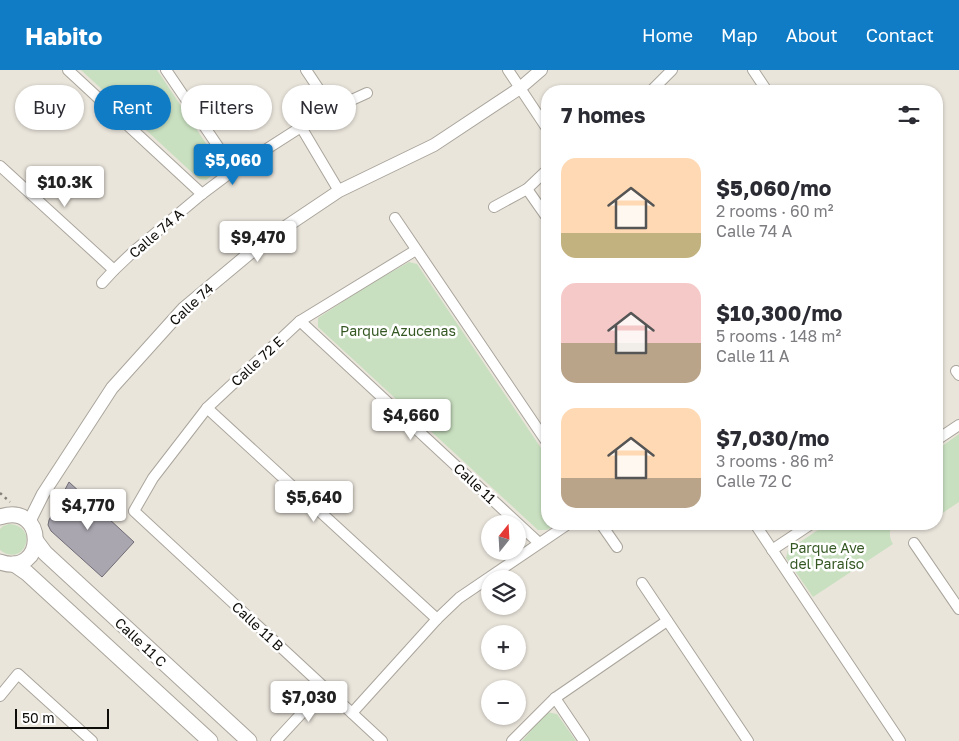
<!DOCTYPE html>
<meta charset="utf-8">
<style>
:root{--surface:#fff;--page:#f2f2f3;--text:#2b2b33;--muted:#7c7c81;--accent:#107cc6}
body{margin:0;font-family:"Golos Text",sans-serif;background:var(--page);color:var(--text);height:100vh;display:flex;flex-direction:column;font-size:19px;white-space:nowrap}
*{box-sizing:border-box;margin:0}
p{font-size:16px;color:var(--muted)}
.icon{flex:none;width:28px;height:28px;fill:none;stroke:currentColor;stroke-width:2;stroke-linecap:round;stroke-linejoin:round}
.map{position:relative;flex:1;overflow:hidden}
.details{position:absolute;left:541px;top:15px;width:402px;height:445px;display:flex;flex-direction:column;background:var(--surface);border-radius:20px;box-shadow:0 1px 4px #0004}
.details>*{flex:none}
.guide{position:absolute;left:15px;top:15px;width:451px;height:45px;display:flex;gap:10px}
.needle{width:32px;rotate:18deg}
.controls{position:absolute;left:481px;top:445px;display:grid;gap:10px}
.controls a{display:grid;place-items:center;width:45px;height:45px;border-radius:50%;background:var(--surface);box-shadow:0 1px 4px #0004;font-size:25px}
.scale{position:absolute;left:15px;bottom:12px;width:94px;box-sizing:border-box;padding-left:5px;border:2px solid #0f0d09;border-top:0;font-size:14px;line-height:18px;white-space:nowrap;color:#0f0d09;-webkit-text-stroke:4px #fff;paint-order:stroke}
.price{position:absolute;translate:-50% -42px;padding:0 11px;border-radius:5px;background:#fff;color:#222;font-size:16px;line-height:32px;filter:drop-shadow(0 1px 2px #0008)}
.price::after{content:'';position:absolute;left:50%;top:30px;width:15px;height:11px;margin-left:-8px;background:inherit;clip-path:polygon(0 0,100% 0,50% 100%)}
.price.active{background:var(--accent);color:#fff}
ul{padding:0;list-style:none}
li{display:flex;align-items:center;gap:15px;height:125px;padding:0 20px}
li span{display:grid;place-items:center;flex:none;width:140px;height:100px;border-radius:15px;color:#555}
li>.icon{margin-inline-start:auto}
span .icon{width:60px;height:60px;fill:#fffc;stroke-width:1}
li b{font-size:21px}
h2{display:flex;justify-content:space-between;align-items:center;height:60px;padding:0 20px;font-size:21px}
.tag{padding:0 18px;border-radius:22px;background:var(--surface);box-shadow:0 1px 4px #0004;font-size:18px;line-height:45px}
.tag.active{background:var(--accent);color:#fff}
header{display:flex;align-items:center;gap:30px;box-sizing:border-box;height:70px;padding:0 25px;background:var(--accent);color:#fff}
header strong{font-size:24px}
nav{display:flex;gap:28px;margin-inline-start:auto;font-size:18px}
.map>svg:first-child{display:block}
.green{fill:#c9e0c0}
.building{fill:#aaa6b0;stroke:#6f6b75}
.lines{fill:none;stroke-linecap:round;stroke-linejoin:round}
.minor-casing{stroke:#aaa59c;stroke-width:12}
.tertiary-casing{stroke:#aaa59c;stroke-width:14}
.secondary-casing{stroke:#aaa59c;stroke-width:17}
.path{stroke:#848079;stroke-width:2.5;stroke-dasharray:2.5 4;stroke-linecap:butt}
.minor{stroke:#fff;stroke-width:10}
.tertiary{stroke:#fff;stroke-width:12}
.secondary{stroke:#fff;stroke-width:15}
.labels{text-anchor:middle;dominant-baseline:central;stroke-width:5;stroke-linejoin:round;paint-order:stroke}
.street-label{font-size:14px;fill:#0f0d09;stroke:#fff}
.park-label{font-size:14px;fill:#355823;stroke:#fff}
</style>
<header>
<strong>Habito</strong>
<nav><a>Home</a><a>Map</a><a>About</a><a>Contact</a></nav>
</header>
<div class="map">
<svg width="959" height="671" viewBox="0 0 959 671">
<rect width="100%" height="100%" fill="#eae5db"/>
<g class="green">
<polygon points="81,0 157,0 219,93 217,101 206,110 199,109"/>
<polygon points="409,192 417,194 547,387 548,454 556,454 547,460 538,460 318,257 318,248 365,217"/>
<polygon points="959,364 959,432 938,446 938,379"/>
<path d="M9,454C41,456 24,499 0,480V459L3,456Z"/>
<path d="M827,454H892C889,461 889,467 893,474L813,527L786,488L788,480Z"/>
<polygon points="547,642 557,644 576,671 522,671"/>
</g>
<polygon class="building" points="69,412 134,472 102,507 51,461 48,455 49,450"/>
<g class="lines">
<defs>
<g id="minor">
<polyline points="68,0 202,124"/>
<polyline points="166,0 234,100"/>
<polyline points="306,0 332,39"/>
<polyline points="508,0 548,60"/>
<polyline points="753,0 767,21"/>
<polyline points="651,21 672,0"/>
<polyline points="301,57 339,121"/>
<polyline points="0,96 114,200"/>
<polyline points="527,119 548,149"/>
<polyline points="494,137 527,119 548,99"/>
<polyline points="395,148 548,374"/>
<polyline points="102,213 114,200 134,181 202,124 234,100 301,57 332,39 367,23"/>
<polyline points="300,251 539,473"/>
<polyline points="956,301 959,305"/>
<polyline points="207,338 437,549"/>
<polyline points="938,369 959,355"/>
<polyline points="601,454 617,477"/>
<polyline points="755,454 900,671"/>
<polyline points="914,473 959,539"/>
<polyline points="772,480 811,454"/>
<polyline points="642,513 748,671"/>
<polyline points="0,626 18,604 92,671"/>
<polyline points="555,628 584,671"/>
<polyline points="352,643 437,549 459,528 568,454"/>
<polyline points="276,671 325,618"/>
<polyline points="382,671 134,441 153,408 207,338 300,251 416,180"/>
<polyline points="512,671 555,628 667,551"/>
</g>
<polyline id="tertiary" points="29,452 43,424 112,318 184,238 263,172 339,121 434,75 520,18 541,0"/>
<g id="secondary">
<path d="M0,447C47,431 47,508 0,492"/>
<polyline points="36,471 45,483 249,671"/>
<polyline points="14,494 27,503 210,671"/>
</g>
</defs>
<use href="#minor" class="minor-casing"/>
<use href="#tertiary" class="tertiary-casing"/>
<use href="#secondary" class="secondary-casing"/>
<polyline class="path" points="0,423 10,432"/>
<use href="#minor" class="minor"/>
<use href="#tertiary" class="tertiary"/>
<use href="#secondary" class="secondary"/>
</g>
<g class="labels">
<g class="street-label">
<text transform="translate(156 163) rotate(-41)">Calle 74 A</text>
<text transform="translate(191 234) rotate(-43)">Calle 74</text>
<text transform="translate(257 291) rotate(-43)">Calle 72 E</text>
<text transform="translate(475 413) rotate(43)">Calle 11</text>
<text transform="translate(258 556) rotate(43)">Calle 11 B</text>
<text transform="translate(141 572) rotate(43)">Calle 11 C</text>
</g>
<g class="park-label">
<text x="398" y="260">Parque Azucenas</text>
<text x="827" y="477">Parque Ave<tspan x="827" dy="16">del Paraíso</tspan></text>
</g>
</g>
</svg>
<div class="controls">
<a><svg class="needle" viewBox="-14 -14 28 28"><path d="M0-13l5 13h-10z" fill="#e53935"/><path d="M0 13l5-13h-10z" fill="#7c7c81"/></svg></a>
<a><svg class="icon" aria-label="layers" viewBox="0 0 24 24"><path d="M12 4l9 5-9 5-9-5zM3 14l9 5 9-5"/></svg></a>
<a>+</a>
<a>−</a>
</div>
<div class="scale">50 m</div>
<b class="price active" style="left:233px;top:116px">$5,060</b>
<b class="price" style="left:65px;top:138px">$10.3K</b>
<b class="price" style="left:258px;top:193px">$9,470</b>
<b class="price" style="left:411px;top:371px">$4,660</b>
<b class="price" style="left:314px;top:453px">$5,640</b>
<b class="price" style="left:88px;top:461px">$4,770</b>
<b class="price" style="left:309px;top:653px">$7,030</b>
<div class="guide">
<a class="tag">Buy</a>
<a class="tag active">Rent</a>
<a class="tag">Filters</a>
<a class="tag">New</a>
</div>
<section class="details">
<h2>7 homes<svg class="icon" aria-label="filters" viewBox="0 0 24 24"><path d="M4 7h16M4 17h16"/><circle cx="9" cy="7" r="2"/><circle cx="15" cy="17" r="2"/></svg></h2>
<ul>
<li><span style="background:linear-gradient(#ffd9b3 75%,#c2b280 0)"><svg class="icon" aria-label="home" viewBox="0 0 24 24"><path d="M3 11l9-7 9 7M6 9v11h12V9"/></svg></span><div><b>$5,060/mo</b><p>2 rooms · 60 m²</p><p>Calle 74 A</p></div></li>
<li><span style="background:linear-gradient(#f6c9c9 60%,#b9a48a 0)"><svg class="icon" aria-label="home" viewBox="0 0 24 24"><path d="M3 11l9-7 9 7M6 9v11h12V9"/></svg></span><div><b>$10,300/mo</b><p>5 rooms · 148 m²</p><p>Calle 11 A</p></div></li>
<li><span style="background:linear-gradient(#ffd9b3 70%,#b9a48a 0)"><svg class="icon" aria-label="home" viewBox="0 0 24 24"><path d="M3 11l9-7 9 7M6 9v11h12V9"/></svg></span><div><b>$7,030/mo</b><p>3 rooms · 86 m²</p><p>Calle 72 C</p></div></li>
</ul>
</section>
</div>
